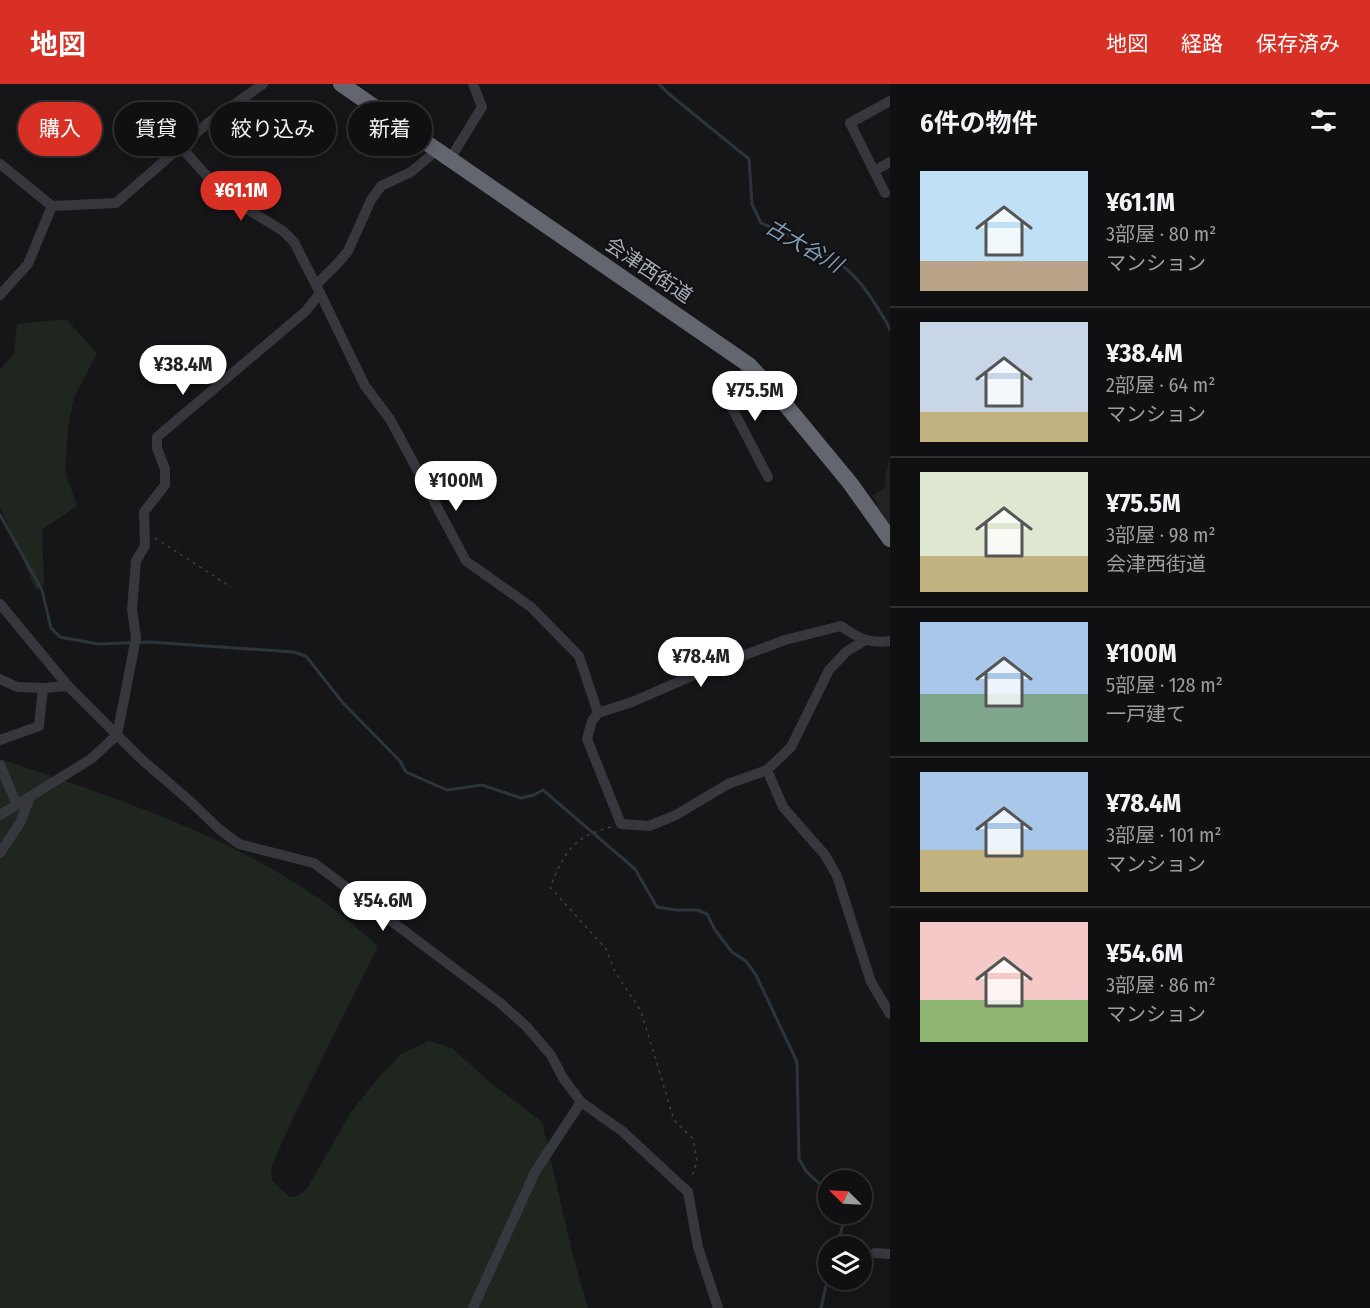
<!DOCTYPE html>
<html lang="ja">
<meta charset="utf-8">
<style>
:root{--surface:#101012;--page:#1e1e20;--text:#f1f3f6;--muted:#9c9d9f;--line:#303032;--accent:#d93025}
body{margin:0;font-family:"Fira Sans Condensed","Noto Sans JP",sans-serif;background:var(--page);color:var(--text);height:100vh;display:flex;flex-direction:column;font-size:22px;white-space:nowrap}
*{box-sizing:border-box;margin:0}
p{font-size:20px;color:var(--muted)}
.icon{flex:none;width:33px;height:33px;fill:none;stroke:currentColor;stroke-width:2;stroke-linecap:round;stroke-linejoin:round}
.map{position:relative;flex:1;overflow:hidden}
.sheet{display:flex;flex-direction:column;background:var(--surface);width:480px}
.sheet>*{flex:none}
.banner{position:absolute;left:18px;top:18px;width:570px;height:54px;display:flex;gap:12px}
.needle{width:39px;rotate:294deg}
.buttons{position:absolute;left:818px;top:1086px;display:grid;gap:12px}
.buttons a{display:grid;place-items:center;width:54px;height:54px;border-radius:50%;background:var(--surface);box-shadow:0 3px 15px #0003,0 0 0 2px var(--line);font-size:30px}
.price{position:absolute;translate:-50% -51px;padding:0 14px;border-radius:21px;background:#fff;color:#222;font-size:20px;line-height:39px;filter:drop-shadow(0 2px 3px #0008)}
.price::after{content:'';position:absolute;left:50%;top:36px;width:18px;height:14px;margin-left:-9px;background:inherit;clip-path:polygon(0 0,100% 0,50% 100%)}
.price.on{background:var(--accent);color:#fff}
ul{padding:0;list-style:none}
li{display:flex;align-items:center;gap:18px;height:150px;padding:0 30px}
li+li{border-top:2px solid var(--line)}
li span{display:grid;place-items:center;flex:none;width:168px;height:120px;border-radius:0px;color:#555}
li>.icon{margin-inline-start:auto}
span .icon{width:72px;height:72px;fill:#fffc;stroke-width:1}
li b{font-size:26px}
h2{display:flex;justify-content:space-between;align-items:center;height:72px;padding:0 30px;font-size:26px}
.tag{padding:0 21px;border-radius:27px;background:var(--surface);box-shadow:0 3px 15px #0003,0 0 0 2px var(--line);font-size:21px;line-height:54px}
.tag.on{background:var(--accent);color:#fff}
header{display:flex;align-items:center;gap:36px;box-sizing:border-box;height:84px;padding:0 30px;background:var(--accent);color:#fff}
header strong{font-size:28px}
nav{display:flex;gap:33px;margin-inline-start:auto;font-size:21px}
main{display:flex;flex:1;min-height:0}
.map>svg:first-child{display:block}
.built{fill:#222225}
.green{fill:#1e261f}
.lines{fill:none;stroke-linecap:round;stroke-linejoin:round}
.stream{stroke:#2c353c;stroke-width:3}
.path{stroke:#3d3f44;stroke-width:1.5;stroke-dasharray:3 4.5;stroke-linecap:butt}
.minor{stroke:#37383d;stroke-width:10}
.highway{stroke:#63666e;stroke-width:16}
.labels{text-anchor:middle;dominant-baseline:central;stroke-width:4.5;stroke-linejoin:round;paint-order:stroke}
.street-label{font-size:20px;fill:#a8adb8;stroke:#111113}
.water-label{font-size:21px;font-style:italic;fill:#7f9bb3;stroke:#111113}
</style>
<header>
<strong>地図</strong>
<nav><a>地図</a><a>経路</a><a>保存済み</a></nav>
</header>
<main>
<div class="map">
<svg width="890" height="1224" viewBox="0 0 890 1224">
<rect width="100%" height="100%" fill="#161618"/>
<polygon class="built" points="890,372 890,442 875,422 878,420 872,412 885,403 886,400 884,399"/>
<g class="green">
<polygon points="66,235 97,269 74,314 68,344 65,387 77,422 42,446 44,500 36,506 0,423 0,286 14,269 17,240"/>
<path d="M0,675C134,720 273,764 378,862L292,1036L271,1084L272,1097L290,1113L298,1112L308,1103L351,1028L379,993L401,970L429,957L452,964L493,1001L542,1038L573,1172L588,1224H0Z"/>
</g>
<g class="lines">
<g class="stream">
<path d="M659,0L669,10L749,75L752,120L761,139C795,154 836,169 861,200C871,212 879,226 887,239L890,246"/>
<polyline points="0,431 42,506 51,544 60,553 98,560 150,558 293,568 306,572 343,619 400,677 406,688 447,706 482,701 521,714 534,711 543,706 635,785 657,823 676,826 697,826 707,830 715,846 732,868 746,877 756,891 797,978 799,1075 806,1087 828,1108"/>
<polyline points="836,1162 843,1141 841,1130"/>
<polyline points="821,1224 828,1193"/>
</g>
<g class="path">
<polyline points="155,454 231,503"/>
<path d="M611,743C572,753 565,768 550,803L606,865L615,888L641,927L674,1036L693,1055L697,1077L691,1095"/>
</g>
<g class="minor">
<polyline points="181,63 214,100 244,123 283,147 294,158 316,201"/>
<polyline points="450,75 482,23 473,0"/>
<polyline points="0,80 52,122"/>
<polyline points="874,87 890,78"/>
<polyline points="885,109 850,39 890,17"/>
<polyline points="320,209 365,302 390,335 466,477 531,523 579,572 598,629"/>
<polyline points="0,211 28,180 52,122 116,119 208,39 263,0"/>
<polyline points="749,281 734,306 732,324 768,393"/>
<polyline points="0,520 68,602 140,674 191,718 219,745 239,760 314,779 499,918 526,942 551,971 563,994 581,1018 622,1047 688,1108 698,1163 718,1224"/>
<path d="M866,556L847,567L829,586L791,663L767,686L728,700L676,731L649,742L621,740L587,655L592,637L598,629L632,618L715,582L785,556L841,542C858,554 869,560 890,557"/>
<polyline points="0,595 17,603 43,604 68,602"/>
<polyline points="0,656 39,642 43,604"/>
<polyline points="0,681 17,721"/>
<polyline points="767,686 783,723 825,771 837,792 871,898 890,930"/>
<polyline points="0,731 91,675 117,651 136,554 132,525 136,477 145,462 144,428 165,401 165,385 157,364 157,353 306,227 320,209 316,201 338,179 348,167 371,116 381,102 411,88 437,66"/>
<polyline points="0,769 20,739 30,713"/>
<polyline points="875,1169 890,1170"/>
<polyline points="473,1224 535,1088 581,1018"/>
</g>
<polyline class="highway" points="341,0 749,281 784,319 850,399 890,455"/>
</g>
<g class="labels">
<g class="street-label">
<text transform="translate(649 186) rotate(34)">会津西街道</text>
</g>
<g class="water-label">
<text transform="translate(804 162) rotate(30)">古大谷川</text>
</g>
</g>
</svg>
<div class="buttons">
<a><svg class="needle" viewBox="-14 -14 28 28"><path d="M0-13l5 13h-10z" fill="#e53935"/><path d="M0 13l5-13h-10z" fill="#9c9d9f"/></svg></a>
<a><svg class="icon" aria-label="layers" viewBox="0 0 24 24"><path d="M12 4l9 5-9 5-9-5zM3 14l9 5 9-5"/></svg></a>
</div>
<b class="price on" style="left:241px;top:138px">¥61.1M</b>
<b class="price" style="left:183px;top:312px">¥38.4M</b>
<b class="price" style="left:755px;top:338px">¥75.5M</b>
<b class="price" style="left:456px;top:428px">¥100M</b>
<b class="price" style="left:701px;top:604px">¥78.4M</b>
<b class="price" style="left:383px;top:848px">¥54.6M</b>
<div class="banner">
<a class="tag on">購入</a>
<a class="tag">賃貸</a>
<a class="tag">絞り込み</a>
<a class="tag">新着</a>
</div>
</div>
<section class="sheet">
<h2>6件の物件<svg class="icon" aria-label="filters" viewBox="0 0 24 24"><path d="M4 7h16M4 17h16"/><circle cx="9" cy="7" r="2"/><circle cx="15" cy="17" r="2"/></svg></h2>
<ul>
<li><span style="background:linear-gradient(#bfe0f5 75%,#b9a48a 0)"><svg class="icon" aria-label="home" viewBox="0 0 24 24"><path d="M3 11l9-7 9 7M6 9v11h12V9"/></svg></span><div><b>¥61.1M</b><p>3部屋 · 80 m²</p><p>マンション</p></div></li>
<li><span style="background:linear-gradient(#c9d6e8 75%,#c2b280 0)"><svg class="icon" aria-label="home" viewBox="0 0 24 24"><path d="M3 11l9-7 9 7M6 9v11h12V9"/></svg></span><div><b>¥38.4M</b><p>2部屋 · 64 m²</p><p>マンション</p></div></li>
<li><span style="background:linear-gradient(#dfe7d0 70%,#c2b280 0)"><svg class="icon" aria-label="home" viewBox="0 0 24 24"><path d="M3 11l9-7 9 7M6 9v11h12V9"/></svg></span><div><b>¥75.5M</b><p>3部屋 · 98 m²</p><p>会津西街道</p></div></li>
<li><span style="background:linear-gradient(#a9c7e8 60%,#7fa58c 0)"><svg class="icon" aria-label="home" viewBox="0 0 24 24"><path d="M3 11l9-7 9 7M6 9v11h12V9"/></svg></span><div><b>¥100M</b><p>5部屋 · 128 m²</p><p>一戸建て</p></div></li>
<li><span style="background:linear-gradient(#a9c7e8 65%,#c2b280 0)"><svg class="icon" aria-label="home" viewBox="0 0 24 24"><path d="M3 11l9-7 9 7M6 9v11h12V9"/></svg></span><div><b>¥78.4M</b><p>3部屋 · 101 m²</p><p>マンション</p></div></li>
<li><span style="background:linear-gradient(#f6c9c9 65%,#8fb573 0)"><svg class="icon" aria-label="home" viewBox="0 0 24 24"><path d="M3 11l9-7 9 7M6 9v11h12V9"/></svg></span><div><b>¥54.6M</b><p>3部屋 · 86 m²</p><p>マンション</p></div></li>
</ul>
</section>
</main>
